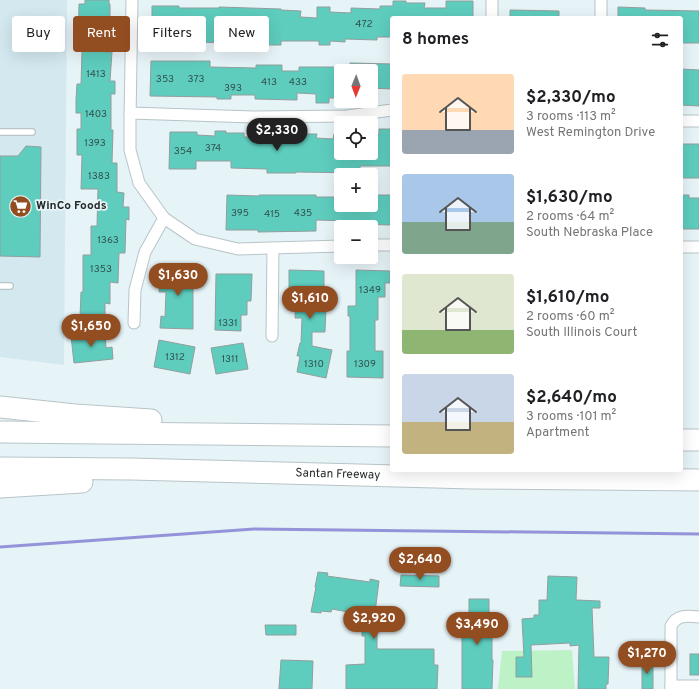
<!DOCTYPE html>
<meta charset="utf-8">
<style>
:root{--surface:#fff;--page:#f2f2f2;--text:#202124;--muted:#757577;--accent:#924d21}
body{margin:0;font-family:Overpass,sans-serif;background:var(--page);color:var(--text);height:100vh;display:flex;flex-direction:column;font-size:15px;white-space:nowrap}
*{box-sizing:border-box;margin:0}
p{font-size:13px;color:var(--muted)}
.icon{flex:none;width:22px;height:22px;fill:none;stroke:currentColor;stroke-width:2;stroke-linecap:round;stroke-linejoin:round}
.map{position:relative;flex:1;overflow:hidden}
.panel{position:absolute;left:390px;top:16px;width:293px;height:456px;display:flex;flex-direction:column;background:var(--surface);border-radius:4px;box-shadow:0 4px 16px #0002}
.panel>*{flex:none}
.guide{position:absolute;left:12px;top:16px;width:318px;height:36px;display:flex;gap:8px}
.needle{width:26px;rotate:181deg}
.controls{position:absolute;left:334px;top:64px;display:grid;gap:8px}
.controls a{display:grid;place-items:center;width:44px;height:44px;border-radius:4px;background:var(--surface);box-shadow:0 4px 16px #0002;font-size:20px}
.price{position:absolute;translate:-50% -34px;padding:0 9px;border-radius:14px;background:var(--accent);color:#fff;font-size:13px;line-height:26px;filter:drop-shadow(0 1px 2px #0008)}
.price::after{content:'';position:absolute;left:50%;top:24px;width:12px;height:9px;margin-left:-6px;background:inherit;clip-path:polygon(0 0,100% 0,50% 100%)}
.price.on{background:#222;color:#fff}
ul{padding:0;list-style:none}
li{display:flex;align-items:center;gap:12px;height:100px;padding:0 12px}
li span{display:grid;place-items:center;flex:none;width:112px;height:80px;border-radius:4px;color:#555}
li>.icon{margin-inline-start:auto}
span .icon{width:48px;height:48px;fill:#fffc;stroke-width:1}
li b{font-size:17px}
h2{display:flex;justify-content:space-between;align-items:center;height:48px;padding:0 12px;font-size:17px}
.pill{padding:0 14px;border-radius:4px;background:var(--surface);box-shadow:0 4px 16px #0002;font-size:14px;line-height:36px}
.pill.on{background:var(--accent);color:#fff}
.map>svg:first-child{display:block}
.built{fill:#d3e9ef}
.green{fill:#bdf2c7}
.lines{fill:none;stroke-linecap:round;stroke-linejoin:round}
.stream{stroke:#9493da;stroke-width:3}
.building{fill:#5ecdbe;stroke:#929e9c}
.service-casing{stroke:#b8c4c8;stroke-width:8}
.minor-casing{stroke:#b8c4c8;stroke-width:13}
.motorway-casing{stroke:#b8c4c8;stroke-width:23}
.service{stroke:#fff;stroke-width:5.5}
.minor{stroke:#fff;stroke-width:11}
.motorway{stroke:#fff;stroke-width:21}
.labels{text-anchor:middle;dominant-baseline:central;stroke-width:3.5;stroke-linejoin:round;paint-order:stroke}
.number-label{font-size:10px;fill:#32524f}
.poi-label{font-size:12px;font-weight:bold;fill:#24292a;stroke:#e6f3f7;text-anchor:start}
.street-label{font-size:12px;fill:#24292a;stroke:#e6f3f7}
</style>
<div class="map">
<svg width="699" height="689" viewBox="0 0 699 689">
<rect width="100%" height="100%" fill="#e6f3f7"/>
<polygon class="built" points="0,0 67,0 64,365 0,357"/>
<polygon class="green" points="572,650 575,689 498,689 502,651"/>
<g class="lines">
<polyline class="stream" points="0,547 254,529 699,534"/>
</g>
<g class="building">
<polygon points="85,0 109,0 109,4 110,4 110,17 115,17 115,31 106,31 106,52 112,52 110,81 115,81 115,94 111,94 111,130 113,130 112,163 117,163 117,192 124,193 123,207 129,207 129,220 126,219 125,253 119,253 118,283 110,282 110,304 105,303 105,318 80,318 81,292 83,292 83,255 91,255 91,226 97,226 98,189 81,189 82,155 77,155 77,129 81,129 81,113 76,113 76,100 77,84 81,84 82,51 78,51 79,4 85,4"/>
<polygon points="393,1 406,1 406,3 425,3 424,8 446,8 446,1 473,1 473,18 392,18 392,37 377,37 377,40 345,39 345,42 330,41 330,45 319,45 319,41 281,41 281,45 254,45 254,44 197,42 197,36 178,36 178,42 152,41 152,6 179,6 179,8 219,8 219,7 281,9 281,10 301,11 300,17 317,18 317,7 330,7 330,12 351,13 351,8 380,9 380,6 393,6"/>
<polygon points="618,7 645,8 645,10 699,11 699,43 681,43 681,18 618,18"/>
<polygon points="510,10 559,11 559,18 510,18"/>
<polygon points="151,61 210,61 210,67 256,68 256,65 282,65 282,71 299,71 299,67 341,67 341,98 329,98 329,103 316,103 316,94 297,93 297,100 255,99 255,95 231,95 231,99 217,99 217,97 150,96"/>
<polygon points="350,63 392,64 392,89 371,88 371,71 350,71"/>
<polygon points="681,69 699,70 699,106 681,105"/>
<polygon points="379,129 391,129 391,166 360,166 360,173 296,172 296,173 267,173 267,169 231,168 231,161 196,161 196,169 169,169 170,132 197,132 197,135 215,136 215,131 226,131 226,133 244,133 244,137 304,136 304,134 317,134 316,138 333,139 334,134 341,135 341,153 371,153 371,134 379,134"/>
<rect x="681" y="144" width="18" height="34"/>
<polygon points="26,146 41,147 40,257 0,256 0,156 18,156"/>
<polygon points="227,195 259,196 259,195 316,195 316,197 341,197 341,205 371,205 371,195 392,195 392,225 352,224 352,221 316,220 316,231 258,232 258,230 226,230"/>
<polygon points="681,195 689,195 689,198 699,198 699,229 681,229"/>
<polygon points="165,265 193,266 193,329 160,328 161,316 165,317 166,292 159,292 160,281 165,281"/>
<polygon points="289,270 324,271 324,307 326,307 325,332 312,332 312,346 332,350 326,378 297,372 300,356 297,356 300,343 301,343 302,318 295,318 296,297 289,297"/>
<polygon points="356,270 390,271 390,283 385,283 385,297 378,297 378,320 375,320 375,351 383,351 383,378 347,377 347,351 350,351 350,316 348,316 348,306 356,306"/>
<polygon points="216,274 252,274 251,301 247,301 247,315 241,315 241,331 215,330"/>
<polygon points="105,332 106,348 112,347 113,359 74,363 71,336"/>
<polygon points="159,340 195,347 190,374 154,367"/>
<polygon points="243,343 248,369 216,374 211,348"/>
<polygon points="318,572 328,573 327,576 370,582 370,579 379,581 373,628 377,628 377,649 434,649 434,665 438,665 437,689 346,689 346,665 365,664 365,636 362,636 362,617 358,616 359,614 332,609 331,612 321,611 321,613 311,612 316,587 315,587"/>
<polygon points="401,575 439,576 439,587 400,586"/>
<polygon points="548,576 577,577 576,600 600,601 600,608 592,608 594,657 609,657 608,684 606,684 606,689 578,689 579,645 570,646 570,643 531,645 532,677 516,677 516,657 524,657 522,619 534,618 534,615 539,615 539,600 547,600"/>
<polygon points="469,599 489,599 489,613 492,613 492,660 493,660 492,689 462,689 462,613 469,613"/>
<polygon points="265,625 296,625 296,635 266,635"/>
<rect x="690" y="654" width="9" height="21"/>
<polygon points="281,660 313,661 312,689 279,689"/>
<polygon points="642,660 653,661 653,689 642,689"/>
</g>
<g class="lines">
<defs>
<g id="service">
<polyline points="0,132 32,132"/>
<polyline points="0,286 10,286"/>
</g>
<g id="minor">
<polyline points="132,0 130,119 130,150 139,183 164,218 195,239 238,249 341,246"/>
<polyline points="492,0 492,18"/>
<polyline points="601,18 601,0"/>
<polyline points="130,113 253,117 347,116 392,110"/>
<polyline points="681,121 699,121"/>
<polyline points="371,245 392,245"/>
<polyline points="681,247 699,247"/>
<polyline points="134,323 135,290 145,252 164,218"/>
<polyline points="272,336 273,248"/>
<polyline points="671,686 699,686"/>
<path d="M671,689V626C677,614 688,616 699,617"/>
</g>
<g id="motorway">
<polyline points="0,407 75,415 151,420"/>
<polyline points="0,432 392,436"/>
<polyline points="681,440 699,440"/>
<path id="s1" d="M0,468L131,469L473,478L699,480"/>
<polyline points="0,487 82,482"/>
</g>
</defs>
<use href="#service" class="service-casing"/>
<use href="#minor" class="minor-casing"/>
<use href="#motorway" class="motorway-casing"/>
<use href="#service" class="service"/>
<use href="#minor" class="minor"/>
<use href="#motorway" class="motorway"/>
</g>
<defs>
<symbol id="supermarket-disc" viewBox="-11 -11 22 22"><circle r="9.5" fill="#924d21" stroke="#e6f3f7"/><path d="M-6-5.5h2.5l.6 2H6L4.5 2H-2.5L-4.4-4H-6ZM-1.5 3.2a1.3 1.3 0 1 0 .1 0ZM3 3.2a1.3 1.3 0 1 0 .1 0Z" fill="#fff"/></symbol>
</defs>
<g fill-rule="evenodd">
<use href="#supermarket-disc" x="8" y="194" width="25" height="25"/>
</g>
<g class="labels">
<g class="number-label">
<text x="364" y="24">472</text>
<text x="96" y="74">1413</text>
<text x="165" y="79">353</text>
<text x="196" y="79">373</text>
<text x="269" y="82">413</text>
<text x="298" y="82">433</text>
<text x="233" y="88">393</text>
<text x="96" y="114">1403</text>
<text x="95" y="143">1393</text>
<text x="213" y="148">374</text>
<text x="183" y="151">354</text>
<text x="99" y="176">1383</text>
<text x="240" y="213">395</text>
<text x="303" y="213">435</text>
<text x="272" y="214">415</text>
<text x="108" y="240">1363</text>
<text x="101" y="269">1353</text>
<text x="370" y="290">1349</text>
<text x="228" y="323">1331</text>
<text x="175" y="357">1312</text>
<text x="230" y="359">1311</text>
<text x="314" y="364">1310</text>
<text x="365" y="364">1309</text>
</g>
<g class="poi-label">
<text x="36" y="206">WinCo Foods</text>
</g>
<g class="street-label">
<text stroke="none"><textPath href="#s1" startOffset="338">Santan Freeway</textPath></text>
</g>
</g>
</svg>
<div class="controls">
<a><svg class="needle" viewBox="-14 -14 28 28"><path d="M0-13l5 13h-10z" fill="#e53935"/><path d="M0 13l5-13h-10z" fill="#757577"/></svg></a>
<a><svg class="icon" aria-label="locate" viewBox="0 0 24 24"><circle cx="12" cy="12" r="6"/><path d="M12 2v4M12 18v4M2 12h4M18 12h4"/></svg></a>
<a>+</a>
<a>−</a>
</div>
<b class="price on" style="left:277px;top:152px">$2,330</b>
<b class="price" style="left:178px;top:297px">$1,630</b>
<b class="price" style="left:310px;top:320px">$1,610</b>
<b class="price" style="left:91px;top:348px">$1,650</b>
<b class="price" style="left:420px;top:581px">$2,640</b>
<b class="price" style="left:374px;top:640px">$2,920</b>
<b class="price" style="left:477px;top:646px">$3,490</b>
<b class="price" style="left:647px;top:675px">$1,270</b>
<div class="guide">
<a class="pill">Buy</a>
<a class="pill on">Rent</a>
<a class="pill">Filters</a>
<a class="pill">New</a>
</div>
<section class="panel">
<h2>8 homes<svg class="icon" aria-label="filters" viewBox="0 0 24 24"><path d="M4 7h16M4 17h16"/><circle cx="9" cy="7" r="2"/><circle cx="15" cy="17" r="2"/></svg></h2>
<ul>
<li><span style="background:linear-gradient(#ffd9b3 70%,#9aa5b1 0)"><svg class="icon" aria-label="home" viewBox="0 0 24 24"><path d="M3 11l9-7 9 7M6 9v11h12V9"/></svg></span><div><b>$2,330/mo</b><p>3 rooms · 113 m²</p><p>West Remington Drive</p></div></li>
<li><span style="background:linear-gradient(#a9c7e8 60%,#7fa58c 0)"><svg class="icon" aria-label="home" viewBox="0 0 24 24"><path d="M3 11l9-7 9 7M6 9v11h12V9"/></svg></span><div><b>$1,630/mo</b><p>2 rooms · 64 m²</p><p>South Nebraska Place</p></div></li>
<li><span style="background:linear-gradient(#dfe7d0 70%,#8fb573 0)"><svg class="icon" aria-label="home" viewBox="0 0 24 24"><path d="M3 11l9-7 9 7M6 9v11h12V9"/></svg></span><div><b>$1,610/mo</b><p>2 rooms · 60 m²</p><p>South Illinois Court</p></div></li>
<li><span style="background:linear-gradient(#c9d6e8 60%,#c2b280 0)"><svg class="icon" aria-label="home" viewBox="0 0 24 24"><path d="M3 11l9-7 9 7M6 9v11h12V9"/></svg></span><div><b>$2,640/mo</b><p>3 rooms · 101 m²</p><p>Apartment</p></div></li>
</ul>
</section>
</div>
